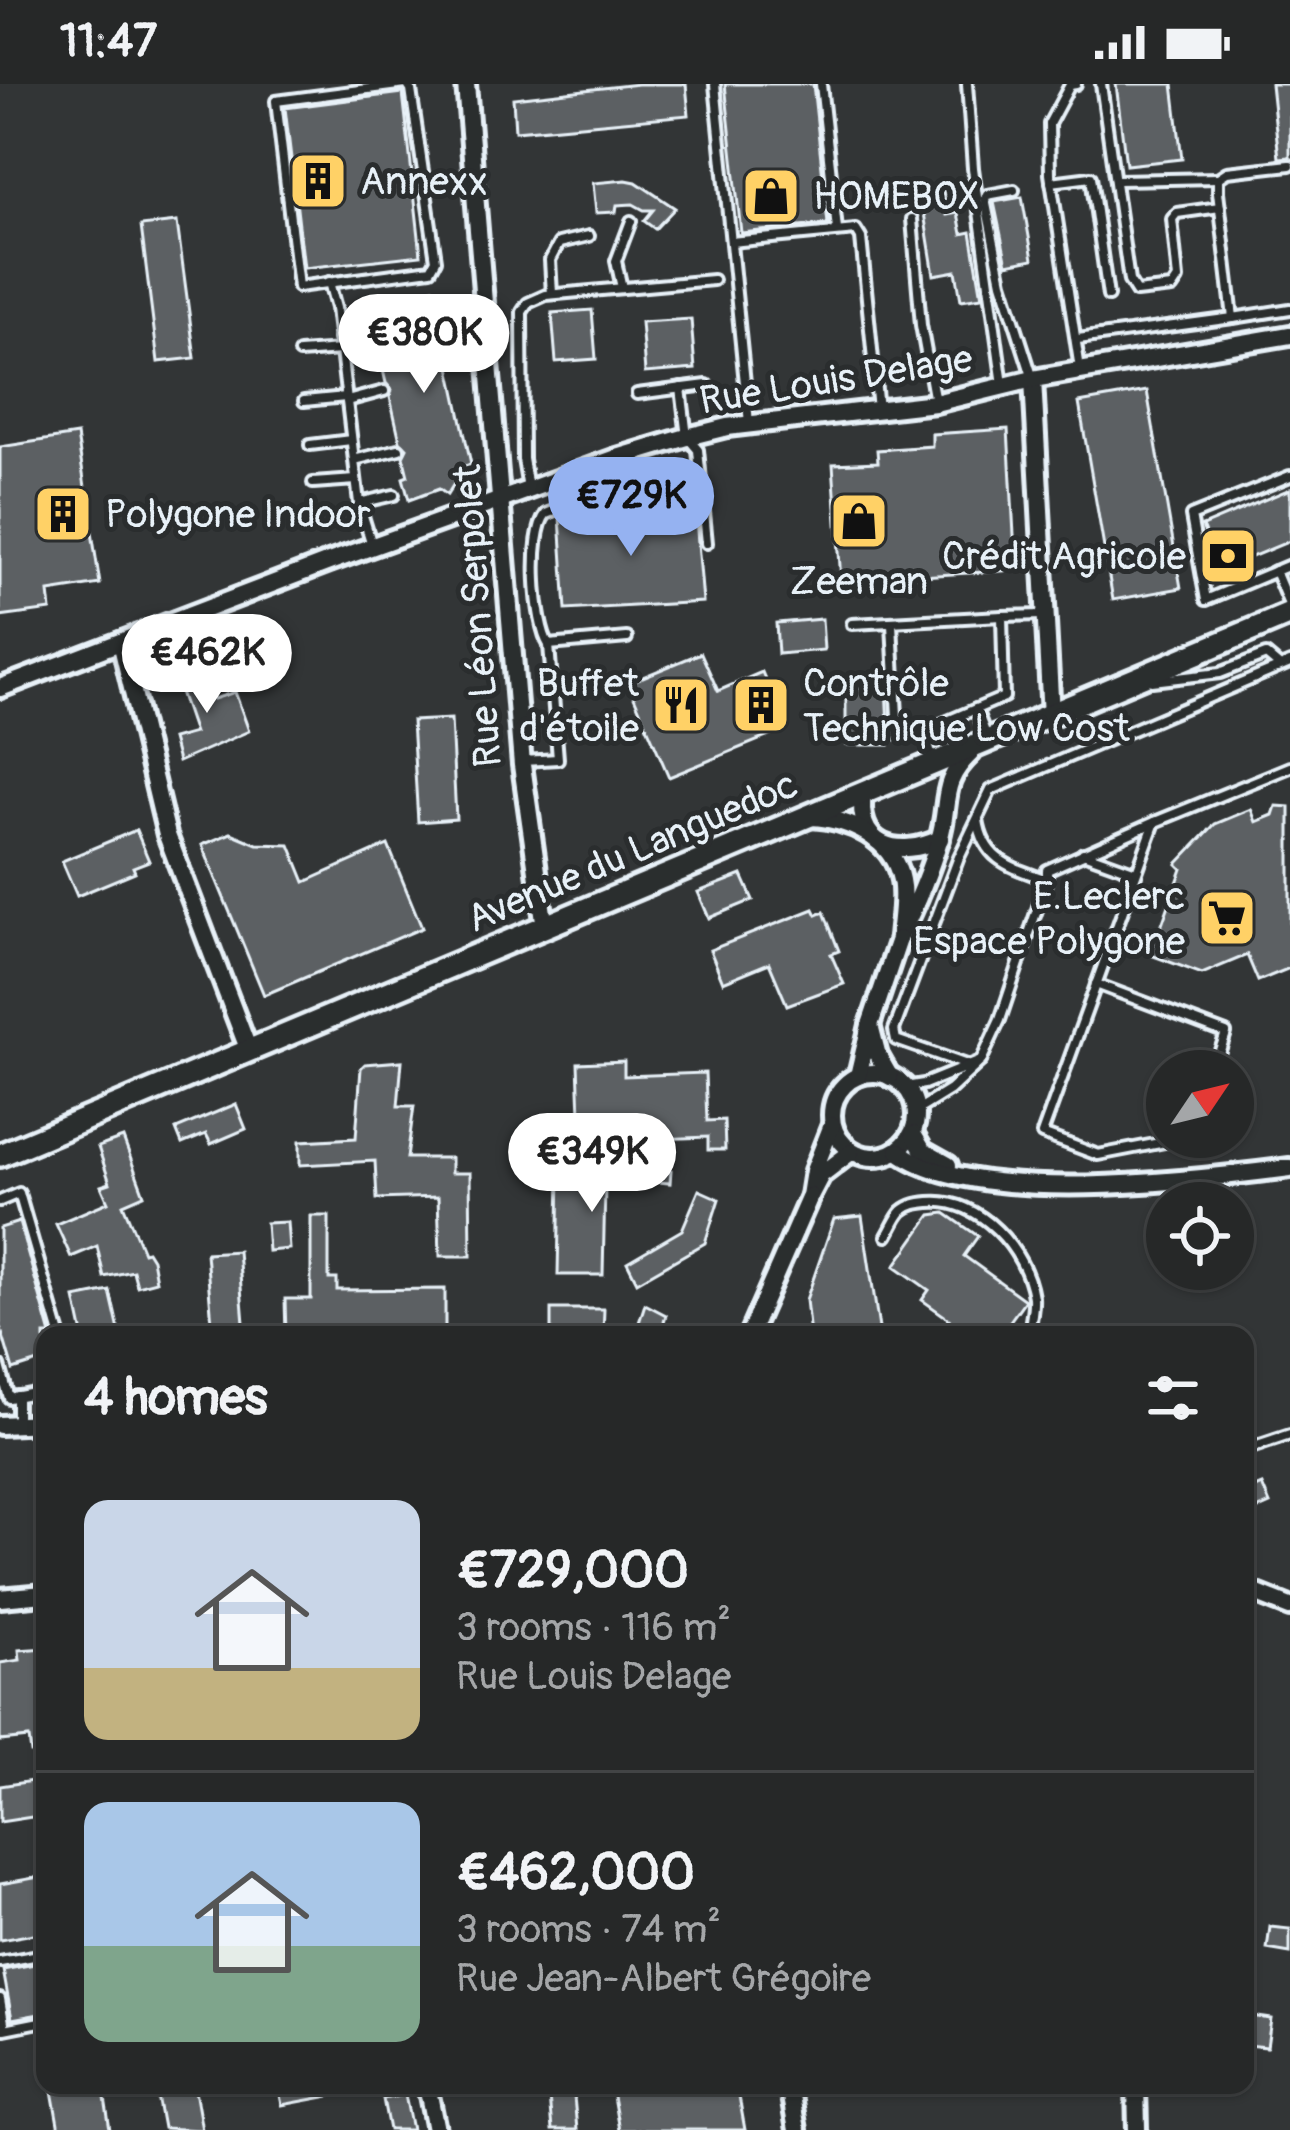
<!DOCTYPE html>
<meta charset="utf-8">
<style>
:root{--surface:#262828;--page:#2e3030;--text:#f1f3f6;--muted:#a4a6a8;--line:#424445;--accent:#95b2f1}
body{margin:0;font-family:Pangolin,sans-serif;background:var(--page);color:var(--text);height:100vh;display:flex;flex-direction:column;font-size:45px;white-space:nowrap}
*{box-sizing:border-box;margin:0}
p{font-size:39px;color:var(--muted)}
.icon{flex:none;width:66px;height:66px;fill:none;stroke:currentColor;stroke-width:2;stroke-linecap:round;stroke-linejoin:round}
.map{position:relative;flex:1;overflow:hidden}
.side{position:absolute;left:36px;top:1242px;width:1218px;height:768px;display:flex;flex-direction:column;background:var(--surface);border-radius:24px;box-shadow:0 3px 9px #0004,0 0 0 3px var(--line)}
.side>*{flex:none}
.needle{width:78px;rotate:55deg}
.tools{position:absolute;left:1146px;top:966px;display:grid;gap:24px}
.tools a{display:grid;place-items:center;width:108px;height:108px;border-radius:50%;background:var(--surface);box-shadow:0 3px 9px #0004,0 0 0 3px var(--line);font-size:60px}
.price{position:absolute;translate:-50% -102px;padding:0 27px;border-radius:42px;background:#fff;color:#222;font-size:39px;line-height:78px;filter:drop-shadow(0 3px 6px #0008)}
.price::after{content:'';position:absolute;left:50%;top:72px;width:36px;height:27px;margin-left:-18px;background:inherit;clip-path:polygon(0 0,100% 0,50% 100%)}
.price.active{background:var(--accent);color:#111}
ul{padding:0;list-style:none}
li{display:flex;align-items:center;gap:36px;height:300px;padding:0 48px}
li+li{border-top:3px solid var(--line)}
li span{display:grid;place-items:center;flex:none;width:336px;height:240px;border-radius:24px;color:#555}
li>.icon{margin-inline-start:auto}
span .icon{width:144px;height:144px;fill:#fffc;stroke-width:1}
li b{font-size:51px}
h2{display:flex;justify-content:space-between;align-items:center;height:144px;padding:0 48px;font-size:51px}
.status{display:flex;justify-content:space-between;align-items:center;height:84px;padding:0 60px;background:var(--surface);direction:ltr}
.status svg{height:33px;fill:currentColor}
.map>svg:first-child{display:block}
.building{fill:#5c6063;stroke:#e8f1f8;stroke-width:3}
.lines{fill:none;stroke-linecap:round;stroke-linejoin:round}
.lane-casing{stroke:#e8f1f8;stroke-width:16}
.street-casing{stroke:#e8f1f8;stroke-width:26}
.secondary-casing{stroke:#e8f1f8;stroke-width:30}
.lane{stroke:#2a2d2e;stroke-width:8}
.street{stroke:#2a2d2e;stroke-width:16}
.secondary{stroke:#2a2d2e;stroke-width:21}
.labels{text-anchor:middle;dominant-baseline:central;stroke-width:10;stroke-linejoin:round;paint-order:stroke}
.poi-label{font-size:39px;fill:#e8f1f8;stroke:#2a2d2e;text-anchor:start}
.street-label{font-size:39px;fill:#e8f1f8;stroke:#2a2d2e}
</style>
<div class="status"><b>11:47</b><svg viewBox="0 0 49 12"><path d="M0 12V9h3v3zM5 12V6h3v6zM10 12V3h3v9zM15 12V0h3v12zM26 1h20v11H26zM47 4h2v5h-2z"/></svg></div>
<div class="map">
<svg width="1290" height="2046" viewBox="0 0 1290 2046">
<rect width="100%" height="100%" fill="#323536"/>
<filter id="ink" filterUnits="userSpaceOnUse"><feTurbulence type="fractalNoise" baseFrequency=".00833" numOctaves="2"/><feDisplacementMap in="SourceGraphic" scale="24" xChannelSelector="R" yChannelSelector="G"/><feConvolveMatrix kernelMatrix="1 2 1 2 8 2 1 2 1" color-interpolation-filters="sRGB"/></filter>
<g filter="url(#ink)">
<g class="building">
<polygon points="638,0 686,0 689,31 515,47 513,14"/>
<polygon points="725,0 813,0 828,140 741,149"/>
<polygon points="1116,0 1173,0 1182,75 1126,81"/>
<polygon points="1271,0 1290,0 1290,73 1279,74"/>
<polygon points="403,9 421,171 304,184 285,24"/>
<polygon points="626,96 636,98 675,124 655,145 644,137 653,126 644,126 633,120 617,121 616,128 596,129 593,99"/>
<polygon points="942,100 947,131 958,129 962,150 971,148 982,213 961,216 956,187 934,191 920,104"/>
<polygon points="1022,113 1033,175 1007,180 994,118"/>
<polygon points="177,138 195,274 158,278 141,142"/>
<polygon points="433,204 471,380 465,382 447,411 439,405 409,416 403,394 408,392 403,372 407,364 400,357 390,313 392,306 386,299 381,277 395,274 391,250 394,242 388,235 384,215"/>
<polygon points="592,226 596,275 556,278 552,229"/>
<polygon points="691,235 695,285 645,289 641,238"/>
<polygon points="1147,307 1181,504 1113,516 1079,319"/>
<polygon points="1008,345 1016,486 841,497 833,380 878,378 877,366 932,362 932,350"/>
<polygon points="77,351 100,500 49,508 51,526 0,533 0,363"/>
<polygon points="1290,405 1290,457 1220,486 1202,442"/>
<polygon points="695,423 703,518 566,526 560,433"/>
<polygon points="822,535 824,566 778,570 776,539"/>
<polygon points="701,569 718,607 762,588 786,645 669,693 628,599"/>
<polygon points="196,583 214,615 235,608 249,647 178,678 172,655 194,649 174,590"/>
<polygon points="886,603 889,661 846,661 846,605"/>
<polygon points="451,635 456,735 418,738 412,637"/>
<polygon points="1276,722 1290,723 1290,884 1258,897 1247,871 1202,890 1151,871 1182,785 1177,780 1215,740 1251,725 1256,738 1273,731"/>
<polygon points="136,746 149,777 133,783 135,788 77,812 62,777"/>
<polygon points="231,749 257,760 290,761 305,798 388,761 422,844 264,911 202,761"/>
<polygon points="742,791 753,816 709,834 698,808"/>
<polygon points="814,825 817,831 824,828 839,867 831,870 844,900 787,921 769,879 723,898 710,866"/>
<polygon points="402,977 398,1022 414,1022 407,1074 451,1074 451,1089 470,1089 471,1172 440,1172 438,1113 377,1115 375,1077 300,1081 300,1057 356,1054 361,984 365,980"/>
<polygon points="624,977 624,992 705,989 707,1037 724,1036 725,1066 708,1066 708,1053 581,1058 578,979"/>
<polygon points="236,1020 246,1045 211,1060 206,1050 182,1060 176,1045"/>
<polygon points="123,1054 144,1111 123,1120 143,1168 147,1167 152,1175 156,1197 137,1202 133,1187 104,1193 97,1162 71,1173 56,1140 108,1118 101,1102 110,1099 98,1063"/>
<polygon points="623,1082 671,1086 670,1099 647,1097 646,1104 605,1101 603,1191 558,1191 560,1089 623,1089"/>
<polygon points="699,1106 719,1115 705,1159 637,1198 627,1178 682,1146"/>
<polygon points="945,1129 978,1152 964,1172 1025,1216 1000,1251 938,1251 949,1235 922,1216 929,1206 895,1182 931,1131"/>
<polygon points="311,1132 329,1132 329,1195 337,1195 337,1206 445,1205 445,1251 286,1251 285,1215 311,1215"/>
<polygon points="862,1132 880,1251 810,1251 806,1216 834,1135"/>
<polygon points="19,1138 51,1251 45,1251 45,1276 13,1286 0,1242 0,1144"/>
<polygon points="287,1138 289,1165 268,1167 266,1139"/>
<polygon points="238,1167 245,1251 213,1251 206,1169"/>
<polygon points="110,1207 120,1251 83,1251 75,1214"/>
<polygon points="645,1220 666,1231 660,1251 635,1251"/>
<polygon points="551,1225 604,1225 603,1251 551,1251"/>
<polygon points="1262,1401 1270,1420 1245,1431 1245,1408"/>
<polygon points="45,1564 45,1668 31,1669 29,1654 0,1657 0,1579 20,1576 19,1566"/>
<polygon points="45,1695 45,1731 0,1738 0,1702"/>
<polygon points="45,1792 45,1848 0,1856 0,1800"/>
<polygon points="1270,1843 1290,1845 1290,1869 1267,1865"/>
<polygon points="45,1878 45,1929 12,1935 3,1886"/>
<polygon points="1250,1932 1271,1935 1267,1963 1246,1961"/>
<polygon points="51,2001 103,2001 110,2046 59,2046"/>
<polygon points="155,2001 194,2001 202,2046 163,2044"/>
<polygon points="278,2001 350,2001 351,2008 282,2021"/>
<polygon points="548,2001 573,2001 577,2046 552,2046"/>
<polygon points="611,2001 737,2001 745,2046 619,2046"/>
<polygon points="405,2011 412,2046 389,2046 383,2015"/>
</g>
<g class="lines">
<defs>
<g id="lane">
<polyline points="406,0 276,17 298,203 431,185 436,176 411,6 407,0"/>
<polyline points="715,0 749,339"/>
<polyline points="821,0 837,146"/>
<polyline points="967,0 973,84 1003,301"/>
<polyline points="1076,0 1070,1 1049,40 1050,90 1080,285"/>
<polyline points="1101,0 1129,197 1136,208 1172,204 1178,195 1172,135 1177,129 1220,123"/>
<polyline points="1290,81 1227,88 1218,94 1218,108 1233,234 1290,225"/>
<polyline points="1118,96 1218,94"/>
<polyline points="1051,98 1091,93 1108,212"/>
<polyline points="1014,106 987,111 985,115 1002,198 1033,295"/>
<polyline points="912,135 921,241 935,318"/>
<polyline points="731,158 856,146 861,154 878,326"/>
<polyline points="329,198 336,224 359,419 372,461"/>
<polyline points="622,204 616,177 631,137"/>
<polyline points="552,210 550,176 559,159 589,152"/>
<polyline points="339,255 386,243"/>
<polyline points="1078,255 1233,234"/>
<polyline points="299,269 341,266"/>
<polyline points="681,304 687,353 698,366 707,459"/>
<polyline points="637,310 707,301"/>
<polyline points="304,317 346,313"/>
<polyline points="347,317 384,307"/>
<polyline points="310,361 351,356"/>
<polyline points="354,376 399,365"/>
<polyline points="1290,392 1191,432 1206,516 1290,481"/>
<polyline points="313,399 356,396"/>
<polyline points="528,405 523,375 522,228 528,219 546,211 713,196"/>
<polyline points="359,419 394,411"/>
<polyline points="1275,487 1290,523"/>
<polyline points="1002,532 1043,531"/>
<polyline points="852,540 1002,532 1004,613 924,647 933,677"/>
<polyline points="892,540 898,650 924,647"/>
<path d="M549,561C535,540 529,450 546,430L630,396L699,383"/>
<polyline points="1152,597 1220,589 1266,571 1279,582"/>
<polyline points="976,625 986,651"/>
<polyline points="523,677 558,675 549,561 627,554"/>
<path d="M978,736C984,778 1012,783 1047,796"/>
<polyline points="1083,769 1136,788"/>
<polyline points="1096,900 1226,949 1213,987"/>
<polyline points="981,977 1000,936 1047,796 1047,786 1155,738"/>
<polyline points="967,981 896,956 894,946 959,773 991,706 1290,579"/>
<polyline points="905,1003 924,1000 981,977 950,1006 916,1027"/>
<polyline points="1191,1053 1098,1071 1042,1050 1155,738 1290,683"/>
<polyline points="0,1117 19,1109 60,1251"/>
<path d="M887,1152C892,1144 896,1133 902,1127C910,1120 919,1119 929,1118C979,1113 1026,1166 1033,1213C1034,1225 1030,1239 1029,1251"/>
<polyline points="0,1282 9,1314 45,1307"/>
<polyline points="17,1312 17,1340"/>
<polyline points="1245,1366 1290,1351"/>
<polyline points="0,1878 45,1870"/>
<polyline points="0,1915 5,1945 45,1937"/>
<polyline points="791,2007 821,2001"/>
</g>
<g id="street">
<polyline points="466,0 522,681 545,844"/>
<polyline points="1033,295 1051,632"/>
<polyline points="121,558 167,751 249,967"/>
<polyline points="0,604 329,478 614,375 687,353 727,343 935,319 1033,295 1290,251"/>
<path d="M863,709C855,763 898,775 940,755"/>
<path d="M811,733C849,735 893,754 901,796C905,814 900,837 899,855C915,822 929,790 939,756C951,718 938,700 971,669"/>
<polyline points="870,941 899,855"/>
<circle cx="874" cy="1031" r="42"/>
<polyline points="858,992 870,941 878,972 890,993"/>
<polyline points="832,1041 814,1087 810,1112 821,1091 851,1068"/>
<polyline points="913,1050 923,1067 948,1081"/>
<path d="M898,1067C973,1124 1197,1096 1290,1084"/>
<polyline points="749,1251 810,1112"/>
<polyline points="0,1341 45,1339"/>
<polyline points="1245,1505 1290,1523"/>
<polyline points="0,1514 45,1510"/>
<polyline points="427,2001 436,2046"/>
<polyline points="789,2001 797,2046"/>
<polyline points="1136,2001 1137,2046"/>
</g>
<polyline id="secondary" points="0,1071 1290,530"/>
</defs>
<use href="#lane" class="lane-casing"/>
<use href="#street" class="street-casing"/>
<use href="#secondary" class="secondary-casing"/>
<use href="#lane" class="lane"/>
<use href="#street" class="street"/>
<use href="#secondary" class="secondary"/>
</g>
</g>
<defs>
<symbol id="building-square" viewBox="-11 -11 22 22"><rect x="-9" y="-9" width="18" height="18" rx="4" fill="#ffd166" stroke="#2a2d2e"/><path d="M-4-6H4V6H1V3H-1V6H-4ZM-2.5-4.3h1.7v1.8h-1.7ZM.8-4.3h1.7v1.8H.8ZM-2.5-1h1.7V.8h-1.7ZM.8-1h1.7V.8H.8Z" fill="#111"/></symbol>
<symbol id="shop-square" viewBox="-11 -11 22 22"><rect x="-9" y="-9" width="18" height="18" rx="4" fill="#ffd166" stroke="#2a2d2e"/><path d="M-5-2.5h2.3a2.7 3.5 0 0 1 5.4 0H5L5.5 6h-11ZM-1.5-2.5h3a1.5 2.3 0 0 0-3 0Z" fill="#111"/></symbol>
<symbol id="bank-square" viewBox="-11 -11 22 22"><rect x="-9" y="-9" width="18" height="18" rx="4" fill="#ffd166" stroke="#2a2d2e"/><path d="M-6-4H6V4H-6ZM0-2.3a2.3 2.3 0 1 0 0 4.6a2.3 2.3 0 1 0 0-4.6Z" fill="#111"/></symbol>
<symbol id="restaurant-square" viewBox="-11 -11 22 22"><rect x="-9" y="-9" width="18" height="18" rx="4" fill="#ffd166" stroke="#2a2d2e"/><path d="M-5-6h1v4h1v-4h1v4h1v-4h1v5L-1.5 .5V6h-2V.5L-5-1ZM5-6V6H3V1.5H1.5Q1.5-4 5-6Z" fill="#111"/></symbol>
<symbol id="supermarket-square" viewBox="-11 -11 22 22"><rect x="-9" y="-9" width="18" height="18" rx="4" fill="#ffd166" stroke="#2a2d2e"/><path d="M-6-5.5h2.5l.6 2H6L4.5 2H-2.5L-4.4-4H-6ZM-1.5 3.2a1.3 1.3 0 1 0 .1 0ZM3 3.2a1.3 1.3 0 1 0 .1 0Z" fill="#111"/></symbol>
</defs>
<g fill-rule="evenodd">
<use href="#building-square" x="285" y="64" width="66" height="66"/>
<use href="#shop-square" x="738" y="79" width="66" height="66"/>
<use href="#building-square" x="30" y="397" width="66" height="66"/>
<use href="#shop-square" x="826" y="404" width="66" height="66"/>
<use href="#bank-square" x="1195" y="439" width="66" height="66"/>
<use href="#restaurant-square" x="648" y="588" width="66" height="66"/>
<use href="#building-square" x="728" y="588" width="66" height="66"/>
<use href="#supermarket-square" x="1194" y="801" width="66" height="66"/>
</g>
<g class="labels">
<g class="poi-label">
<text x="360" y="97">Annexx</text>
<text x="813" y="112">HOMEBOX</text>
<text x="105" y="430">Polygone Indoor</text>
<text x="1186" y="472" text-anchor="end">Crédit Agricole</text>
<text x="859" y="497" text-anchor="middle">Zeeman</text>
<text x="639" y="599" text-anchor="end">Buffet<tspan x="639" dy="45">d'étoile</tspan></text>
<text x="803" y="599">Contrôle<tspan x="803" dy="45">Technique Low Cost</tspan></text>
<text x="1185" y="812" text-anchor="end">E.Leclerc<tspan x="1185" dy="45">Espace Polygone</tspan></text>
</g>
<g class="street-label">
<text transform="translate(836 296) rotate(-9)">Rue Louis Delage</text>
<text transform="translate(478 532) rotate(-94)">Rue Léon Serpolet</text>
<text transform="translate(632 768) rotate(-23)">Avenue du Languedoc</text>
</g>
</g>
</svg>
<div class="tools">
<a><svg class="needle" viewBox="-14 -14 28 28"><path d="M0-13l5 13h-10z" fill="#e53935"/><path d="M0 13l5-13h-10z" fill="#a4a6a8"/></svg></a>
<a><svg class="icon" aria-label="locate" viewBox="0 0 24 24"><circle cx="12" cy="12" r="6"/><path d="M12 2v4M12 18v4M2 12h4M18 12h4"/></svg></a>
</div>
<b class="price" style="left:424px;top:312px">€380K</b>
<b class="price active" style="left:631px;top:475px">€729K</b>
<b class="price" style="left:207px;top:632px">€462K</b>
<b class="price" style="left:592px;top:1131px">€349K</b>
<section class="side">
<h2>4 homes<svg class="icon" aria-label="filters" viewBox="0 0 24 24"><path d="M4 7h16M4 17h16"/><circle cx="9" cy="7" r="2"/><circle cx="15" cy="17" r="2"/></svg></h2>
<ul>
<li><span style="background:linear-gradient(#c9d6e8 70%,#c2b280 0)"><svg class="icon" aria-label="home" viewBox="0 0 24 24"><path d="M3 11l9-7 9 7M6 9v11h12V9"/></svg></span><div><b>€729,000</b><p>3 rooms · 116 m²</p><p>Rue Louis Delage</p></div></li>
<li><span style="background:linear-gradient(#a9c7e8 60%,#7fa58c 0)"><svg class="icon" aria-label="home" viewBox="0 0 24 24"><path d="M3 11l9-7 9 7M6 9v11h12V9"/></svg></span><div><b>€462,000</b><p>3 rooms · 74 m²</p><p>Rue Jean-Albert Grégoire</p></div></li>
</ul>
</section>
</div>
